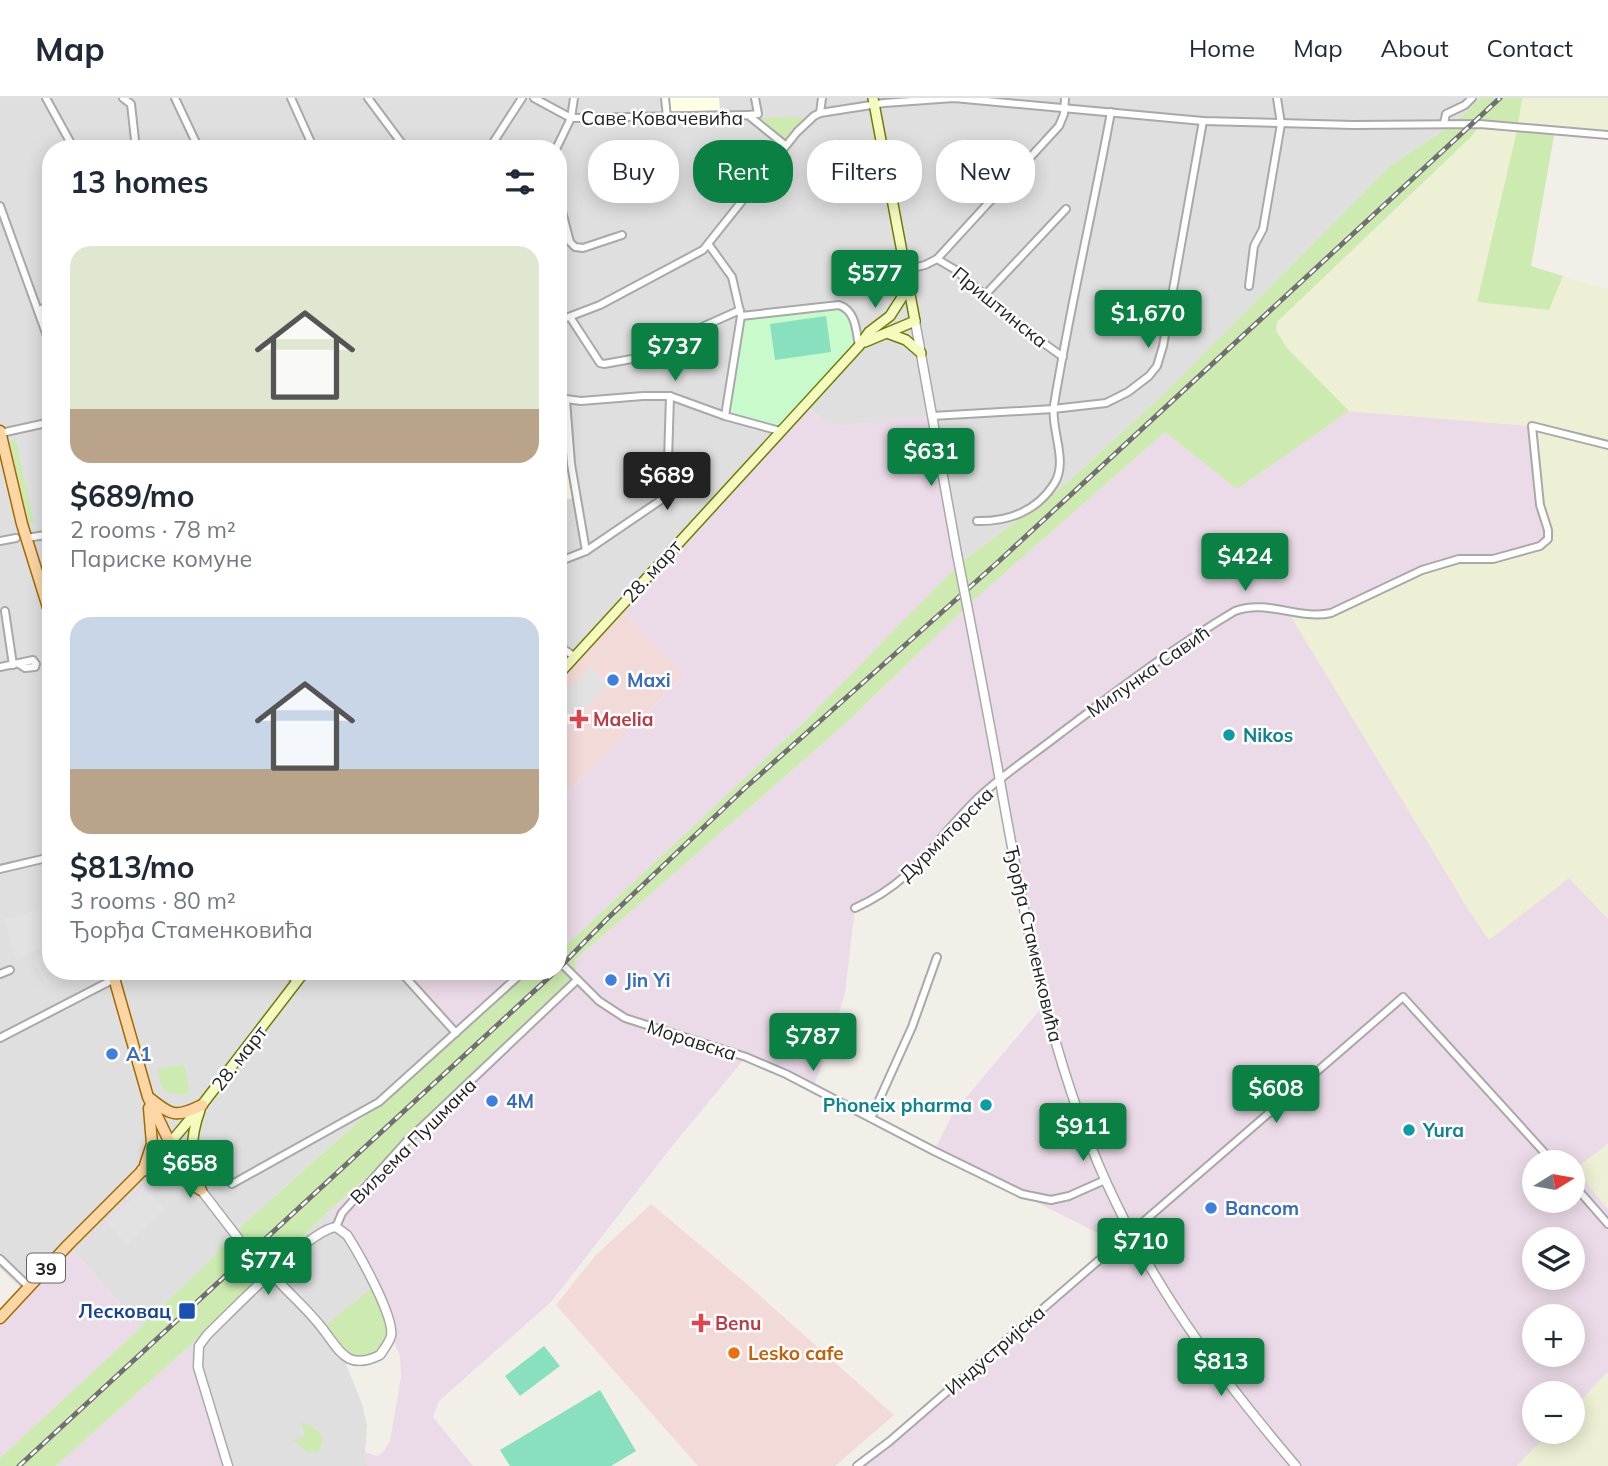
<!DOCTYPE html>
<meta charset="utf-8">
<style>
:root{--surface:#fff;--page:#f2f2f3;--text:#1f2937;--muted:#747a83;--line:#e0e1e3;--accent:#0b8043}
body{margin:0;font-family:Mulish,sans-serif;background:var(--page);color:var(--text);height:100vh;display:flex;flex-direction:column;font-size:26px;white-space:nowrap}
*{box-sizing:border-box;margin:0}
p{font-size:23px;color:var(--muted)}
.icon{flex:none;width:38px;height:38px;fill:none;stroke:currentColor;stroke-width:2;stroke-linecap:round;stroke-linejoin:round}
.map{position:relative;flex:1;overflow:hidden}
.panel{position:absolute;left:42px;top:42px;width:525px;height:840px;display:flex;flex-direction:column;background:var(--surface);border-radius:28px;box-shadow:0 4px 18px #0003}
.panel>*{flex:none}
.hud{position:absolute;left:588px;top:42px;width:665px;height:63px;display:flex;gap:14px}
.needle{width:46px;rotate:79deg}
.tools{position:absolute;left:1522px;top:1052px;display:grid;gap:14px}
.tools a{display:grid;place-items:center;width:63px;height:63px;border-radius:50%;background:var(--surface);box-shadow:0 4px 18px #0003;font-size:35px}
.price{position:absolute;translate:-50% -60px;padding:0 16px;border-radius:7px;background:var(--accent);color:#fff;font-size:23px;line-height:46px;filter:drop-shadow(0 2px 4px #0008)}
.price::after{content:'';position:absolute;left:50%;top:42px;width:21px;height:16px;margin-left:-10px;background:inherit;clip-path:polygon(0 0,100% 0,50% 100%)}
.price.selected{background:#222;color:#fff}
ul{padding:0;list-style:none}
li{display:grid;align-content:center;gap:14px;height:371px;padding:0 28px}
li span{display:grid;place-items:center;height:217px;border-radius:21px;color:#555}
li>.icon{margin-inline-start:auto}
span .icon{width:126px;height:126px;fill:#fffc;stroke-width:1}
li b{font-size:30px}
h2{display:flex;justify-content:space-between;align-items:center;height:84px;padding:0 28px;font-size:30px}
.pill{padding:0 24px;border-radius:28px;background:var(--surface);box-shadow:0 4px 18px #0003;font-size:24px;line-height:63px}
.pill.selected{background:var(--accent);color:#fff}
header{display:flex;align-items:center;gap:42px;box-sizing:border-box;height:98px;padding:0 35px;background:var(--surface);border-bottom:2px solid var(--line)}
header strong{font-size:33px}
nav{display:flex;gap:38px;margin-inline-start:auto;font-size:24px}
.map>svg:first-child{display:block}
.residential{fill:#e0dfdf}
.commercial{fill:#f2dad9}
.industrial{fill:#ebdbe8;fill-rule:evenodd}
.education{fill:#ffffe5}
.farmland{fill:#eef0d5}
.grass{fill:#cdebb0}
.park{fill:#c8facc}
.pitch{fill:#88e0be}
.parking{fill:#e2e2e2}
.lines{fill:none;stroke-linecap:round;stroke-linejoin:round}
.tertiary-tunnel{stroke:#c8c6c1;stroke-width:8;stroke-dasharray:8 4;stroke-linecap:butt}
.minor-casing{stroke:#a9a9a9;stroke-width:10}
.tertiary-casing{stroke:#a9a9a9;stroke-width:11}
.secondary-casing{stroke:#707d05;stroke-width:12}
.primary-casing{stroke:#a06b00;stroke-width:13}
.minor{stroke:#fff;stroke-width:6}
.tertiary{stroke:#fff;stroke-width:8}
.secondary{stroke:#f7fabf;stroke-width:9}
.primary{stroke:#fcd6a4;stroke-width:10}
.rail-casing{stroke:#707070;stroke-width:5}
.rail{stroke:#fff;stroke-width:2.5;stroke-dasharray:8;stroke-linecap:butt}
.tertiary-bridge-casing{stroke:#a9a9a9;stroke-width:11;stroke-linecap:butt}
.tertiary-bridge{stroke:#fff;stroke-width:8}
.shop-dot{fill:#3f7fe0;stroke:#fff;stroke-width:2.5}
.health-dot{fill:#e0444e;stroke:#fff;stroke-width:2.5}
.culture-dot{fill:#0f9aa8;stroke:#fff;stroke-width:2.5}
.transit-dot{fill:#1a4fb4;stroke:#fff;stroke-width:2.5}
.food-dot{fill:#e8710a;stroke:#fff;stroke-width:2.5}
.labels{text-anchor:middle;dominant-baseline:central;stroke-width:5;stroke-linejoin:round;paint-order:stroke}
.shield{fill:#fff;stroke:#646464;stroke-width:2}
.shield-label{font-size:18px;font-weight:bold;fill:#222}
.street-label{font-size:19px;fill:#222;stroke:#fff}
.shop-label{font-size:19px;font-weight:bold;fill:#366cbe;stroke:#fff;text-anchor:start}
.health-label{font-size:19px;font-weight:bold;fill:#be3a42;stroke:#fff;text-anchor:start}
.culture-label{font-size:19px;font-weight:bold;fill:#0d838f;stroke:#fff;text-anchor:start}
.transit-label{font-size:19px;font-weight:bold;fill:#164399;stroke:#fff;text-anchor:end}
.food-label{font-size:19px;font-weight:bold;fill:#c56008;stroke:#fff;text-anchor:start}
</style>
<header>
<strong>Map</strong>
<nav><a>Home</a><a>Map</a><a>About</a><a>Contact</a></nav>
</header>
<div class="map">
<svg width="1608" height="1368" viewBox="0 0 1608 1368">
<rect width="100%" height="100%" fill="#f2efe9"/>
<g class="residential">
<polygon points="0,0 1481,0 1454,25 1390,68 1163,297 1068,384 959,466 932,319 837,328 823,322 804,306 558,577 558,51 51,51 51,873 402,873 456,935 227,1141 210,1162 141,1229 68,1147 24,1193 0,1170"/>
<polygon points="327,1115 341,1132 374,1188 342,1256 362,1306 367,1327 365,1354 368,1368 228,1368 198,1269 187,1250"/>
</g>
<g class="commercial">
<polygon points="619,510 685,577 558,705 558,577"/>
<polygon points="651,1106 742,1182 894,1317 835,1368 698,1368 556,1207 595,1158"/>
</g>
<g class="industrial">
<polygon points="804,306 823,322 837,328 932,318 959,466 801,627 558,855 558,705 685,577 619,510"/>
<path d="M1349,313L1532,328L1548,432L1489,842L1569,779L1608,821V1046L1575,1071L1608,1111V1274L1573,1310V1295H1535V1334H1550L1517,1368H861L1118,1145L934,1053L953,1015L1044,907L1000,682L977,701L910,775L855,810L845,895L832,938L813,990L745,960L673,1047L551,1204L439,1303L433,1319L473,1368H368L365,1354L377,1358L383,1354L390,1343L401,1279L400,1258L391,1237L386,1214L341,1132L327,1115L405,1045L577,882L575,862L845,626L967,508L1165,334L1237,390ZM1535,1064H1573V1102H1535ZM1535,1141H1573V1180H1535ZM1535,1218H1573V1256H1535Z"/>
<polygon points="402,873 526,873 456,935"/>
<polygon points="68,1147 141,1229 0,1360 0,1220"/>
<polygon points="187,1250 198,1269 228,1368 56,1368"/>
</g>
<g class="education">
<polygon points="667,0 719,0 720,12 668,14"/>
<polygon points="570,357 575,400 558,403 558,359"/>
</g>
<g class="farmland">
<polygon points="1522,0 1608,0 1608,37 1518,28 1477,204 1549,212 1563,178 1608,191 1608,821 1569,780 1489,842 1468,811 1287,512 1321,518 1422,472 1459,461 1493,461 1518,455 1548,441 1540,407 1532,328 1349,313 1288,251 1276,233 1277,224 1473,37 1480,26 1518,28"/>
<polygon points="1608,1046 1608,1111 1575,1071"/>
<polygon points="1608,1274 1608,1368 1517,1368 1550,1334 1573,1334 1573,1310"/>
</g>
<g class="grass">
<polygon points="1481,0 1522,0 1518,28 1555,32 1531,168 1563,178 1549,212 1477,204 1518,28 1480,26 1473,37 1277,224 1276,233 1288,251 1349,313 1237,391 1165,334 967,508 845,626 575,862 577,882 405,1045 327,1115 187,1250 56,1368 0,1368 0,1360 141,1229 210,1162 227,1141 526,873 558,873 558,855 801,627 959,466 1068,384 1163,297 1390,68 1454,25"/>
<polygon points="796,19 805,20 784,41 759,20"/>
<polygon points="16,342 34,425 26,426 6,344"/>
<polygon points="184,967 190,994 184,997 166,994 161,987 157,971"/>
<polygon points="374,1188 391,1227 380,1257 353,1261 323,1230"/>
<path d="M301,1323C314,1330 331,1337 318,1354H307L293,1342L305,1338Z"/>
</g>
<polygon class="park" points="834,207 847,210 859,248 780,333 725,318 741,218"/>
<g class="pitch">
<polygon points="826,218 831,254 775,262 770,226"/>
<polygon points="544,1248 560,1268 520,1298 505,1278"/>
<polygon points="600,1292 636,1353 611,1368 510,1368 500,1352"/>
</g>
<g class="parking">
<polygon points="591,569 609,586 558,638 558,602"/>
<polygon points="50,809 51,845 16,862 4,821"/>
<polygon points="51,853 51,873 69,873 72,878 56,887 53,883 46,888 33,861"/>
<polygon points="145,1089 165,1111 127,1147 106,1124"/>
</g>
<g class="lines">
<polyline class="tertiary-tunnel" points="238,1140 280,1185"/>
<defs>
<g id="minor">
<polyline points="46,0 74,51"/>
<polyline points="123,0 131,6 136,51"/>
<polyline points="175,0 199,51"/>
<polyline points="291,0 314,51"/>
<polyline points="368,0 406,51"/>
<polyline points="534,0 571,20 748,17 785,47"/>
<polyline points="665,0 667,19"/>
<polyline points="820,15 822,0"/>
<polyline points="748,17 758,16 755,0"/>
<polyline points="1444,25 1446,16 1465,7 1472,0"/>
<polyline points="489,51 522,0"/>
<polyline points="556,51 571,20 574,0"/>
<polyline points="558,98 570,144 575,149 583,150 622,137"/>
<polyline points="0,108 51,249"/>
<polyline points="709,147 732,179 741,218 725,318"/>
<polyline points="937,161 954,171 1031,236 1063,259"/>
<polyline points="905,172 925,167 937,161 1059,28 1064,16 1065,0"/>
<polyline points="1249,188 1254,148 1263,131 1281,26 1277,0"/>
<polyline points="985,197 1066,111"/>
<polyline points="38,213 51,206"/>
<path d="M741,218L839,207C856,213 856,232 859,248"/>
<polyline points="570,219 600,265 604,266 654,257 702,229 740,212"/>
<polyline points="558,223 600,207 703,152 797,34 814,18 820,15 884,5 954,0 1203,23 1353,27 1480,26 1608,37"/>
<polyline points="558,300 581,303 643,298 670,298 725,318 780,333"/>
<polyline points="566,302 571,366 586,453"/>
<polyline points="932,318 1053,311 1106,305 1128,294 1149,278 1157,268 1163,248 1203,23"/>
<polyline points="1,335 51,324"/>
<path d="M977,423C1008,424 1037,413 1054,386C1069,363 1050,331 1054,307C1070,209 1093,112 1111,14"/>
<polyline points="27,440 51,436"/>
<polyline points="0,443 16,440"/>
<polyline points="558,464 586,453 661,402 667,395 670,298"/>
<polyline points="5,513 13,567"/>
<polyline points="558,547 575,559"/>
<polyline points="0,569 33,562 36,566 35,569 25,570 19,566"/>
<polyline points="0,771 51,759"/>
<path d="M855,810C915,783 933,744 977,701C1002,677 1033,657 1061,635C1118,592 1174,549 1235,513C1267,501 1299,522 1331,515L1422,472L1459,461H1493L1540,448L1548,441V432L1540,407L1532,328L1608,347"/>
<polyline points="558,862 599,903 625,920 746,959 786,976 934,1053 1022,1096 1051,1102 1069,1098 1105,1082"/>
<polyline points="284,873 297,883"/>
<polyline points="400,873 456,935"/>
<polyline points="0,876 10,872"/>
<polyline points="0,940 114,881"/>
<polyline points="871,1020 912,929 937,859"/>
<polyline points="232,1086 379,1004 524,873"/>
<polyline points="1573,1086 1608,1126"/>
<polyline points="336,1129 342,1115 405,1045 577,882"/>
<polyline points="0,1161 28,1188"/>
<polyline points="857,1368 890,1343 1403,899 1553,1064"/>
</g>
<g id="tertiary">
<polyline points="915,223 957,456"/>
<path d="M968,512C980,575 992,637 1003,700C1028,838 1054,979 1117,1107C1163,1203 1227,1287 1296,1368"/>
<polyline points="170,1045 201,1092 238,1140"/>
<path d="M228,1368L198,1269L199,1248L207,1237C230,1215 309,1132 336,1129L347,1137C358,1154 395,1219 391,1238C389,1245 384,1251 380,1257C346,1274 339,1251 322,1230C310,1214 294,1200 280,1185"/>
</g>
<g id="secondary">
<polyline points="873,0 915,223"/>
<polyline points="887,235 906,242 921,255"/>
<polyline points="865,244 915,223"/>
<polyline points="558,577 859,248 869,234 890,218 908,190"/>
<path d="M200,1012C190,1040 189,1065 201,1092"/>
<polyline points="170,1045 202,1007 305,873"/>
</g>
<g id="primary">
<polyline points="0,333 22,426 51,519"/>
<path d="M151,1001C173,1019 177,1019 202,1007"/>
<polyline points="145,1067 152,1046 149,1010"/>
<polyline points="142,1072 170,1073 201,1092"/>
<polyline points="0,1220 68,1147 170,1045 148,999 112,873"/>
</g>
</defs>
<use href="#minor" class="minor-casing"/>
<use href="#tertiary" class="tertiary-casing"/>
<use href="#secondary" class="secondary-casing"/>
<use href="#primary" class="primary-casing"/>
<use href="#minor" class="minor"/>
<use href="#tertiary" class="tertiary"/>
<use href="#secondary" class="secondary"/>
<use href="#primary" class="primary"/>
<defs>
<g id="rail">
<polyline points="558,871 607,821 745,690 998,464 1500,0"/>
<polyline points="19,1368 556,873"/>
</g>
</defs>
<use href="#rail" class="rail-casing"/>
<use href="#rail" class="rail"/>
<defs>
<polyline id="tertiary-bridge" points="957,456 968,512"/>
</defs>
<use href="#tertiary-bridge" class="tertiary-bridge-casing"/>
<use href="#tertiary-bridge" class="tertiary-bridge"/>
</g>
<g class="shop-dot">
<circle cx="613" cy="582" r="7"/>
<circle cx="611" cy="882" r="7"/>
<circle cx="112" cy="956" r="7"/>
<circle cx="492" cy="1003" r="7"/>
<circle cx="1211" cy="1110" r="7"/>
</g>
<g class="health-dot">
<path d="M575.5 610.5h7v7h7v7h-7v7h-7v-7h-7v-7h7z"/>
<path d="M697.5 1214.5h7v7h7v7h-7v7h-7v-7h-7v-7h7z"/>
</g>
<g class="culture-dot">
<circle cx="1229" cy="637" r="7"/>
<circle cx="986" cy="1007" r="7"/>
<circle cx="1409" cy="1032" r="7"/>
</g>
<rect class="transit-dot" x="178" y="1204" width="18" height="18" rx="3.5"/>
<circle class="food-dot" cx="734" cy="1255" r="7"/>
<g class="labels">
<rect class="shield" x="27" y="1155.5" width="38" height="29" rx="5"/>
<g class="shield-label">
<text x="46" y="1170">39</text>
</g>
<g class="street-label">
<text x="662" y="20">Саве Ковачевића</text>
<text transform="translate(1000 209) rotate(39)">Приштинска</text>
<text transform="translate(652 473) rotate(-48)">28. март</text>
<text transform="translate(1148 573) rotate(-35)">Милунка Савић</text>
<text transform="translate(946 736) rotate(-45)">Дурмиторска</text>
<text transform="translate(1034 846) rotate(77)">Ђорђа Стаменковића</text>
<text transform="translate(692 942) rotate(18)">Моравска</text>
<text transform="translate(239 960) rotate(-52)">28. март</text>
<text transform="translate(413 1043) rotate(-45)">Виљема Пушмана</text>
<text transform="translate(995 1252) rotate(-41)">Индустријска</text>
</g>
<g class="shop-label">
<text x="627" y="582">Maxi</text>
<text x="625" y="882">Jin Yi</text>
<text x="126" y="956">A1</text>
<text x="506" y="1003">4M</text>
<text x="1225" y="1110">Bancom</text>
</g>
<g class="health-label">
<text x="593" y="621">Maelia</text>
<text x="715" y="1225">Benu</text>
</g>
<g class="culture-label">
<text x="1243" y="637">Nikos</text>
<text x="972" y="1007" text-anchor="end">Phoneix pharma</text>
<text x="1423" y="1032">Yura</text>
</g>
<g class="transit-label">
<text x="171" y="1213">Лесковац</text>
</g>
<g class="food-label">
<text x="748" y="1255">Lesko cafe</text>
</g>
</g>
</svg>
<div class="tools">
<a><svg class="needle" viewBox="-14 -14 28 28"><path d="M0-13l5 13h-10z" fill="#e53935"/><path d="M0 13l5-13h-10z" fill="#747a83"/></svg></a>
<a><svg class="icon" aria-label="layers" viewBox="0 0 24 24"><path d="M12 4l9 5-9 5-9-5zM3 14l9 5 9-5"/></svg></a>
<a>+</a>
<a>−</a>
</div>
<b class="price" style="left:875px;top:212px">$577</b>
<b class="price" style="left:1148px;top:252px">$1,670</b>
<b class="price" style="left:675px;top:285px">$737</b>
<b class="price" style="left:931px;top:390px">$631</b>
<b class="price selected" style="left:667px;top:414px">$689</b>
<b class="price" style="left:1245px;top:495px">$424</b>
<b class="price" style="left:813px;top:975px">$787</b>
<b class="price" style="left:1276px;top:1027px">$608</b>
<b class="price" style="left:1083px;top:1065px">$911</b>
<b class="price" style="left:190px;top:1102px">$658</b>
<b class="price" style="left:1141px;top:1180px">$710</b>
<b class="price" style="left:268px;top:1199px">$774</b>
<b class="price" style="left:1221px;top:1300px">$813</b>
<div class="hud">
<a class="pill">Buy</a>
<a class="pill selected">Rent</a>
<a class="pill">Filters</a>
<a class="pill">New</a>
</div>
<section class="panel">
<h2>13 homes<svg class="icon" aria-label="filters" viewBox="0 0 24 24"><path d="M4 7h16M4 17h16"/><circle cx="9" cy="7" r="2"/><circle cx="15" cy="17" r="2"/></svg></h2>
<ul>
<li><span style="background:linear-gradient(#dfe7d0 75%,#b9a48a 0)"><svg class="icon" aria-label="home" viewBox="0 0 24 24"><path d="M3 11l9-7 9 7M6 9v11h12V9"/></svg></span><div><b>$689/mo</b><p>2 rooms · 78 m²</p><p>Париске комуне</p></div></li>
<li><span style="background:linear-gradient(#c9d6e8 70%,#b9a48a 0)"><svg class="icon" aria-label="home" viewBox="0 0 24 24"><path d="M3 11l9-7 9 7M6 9v11h12V9"/></svg></span><div><b>$813/mo</b><p>3 rooms · 80 m²</p><p>Ђорђа Стаменковића</p></div></li>
</ul>
</section>
</div>
